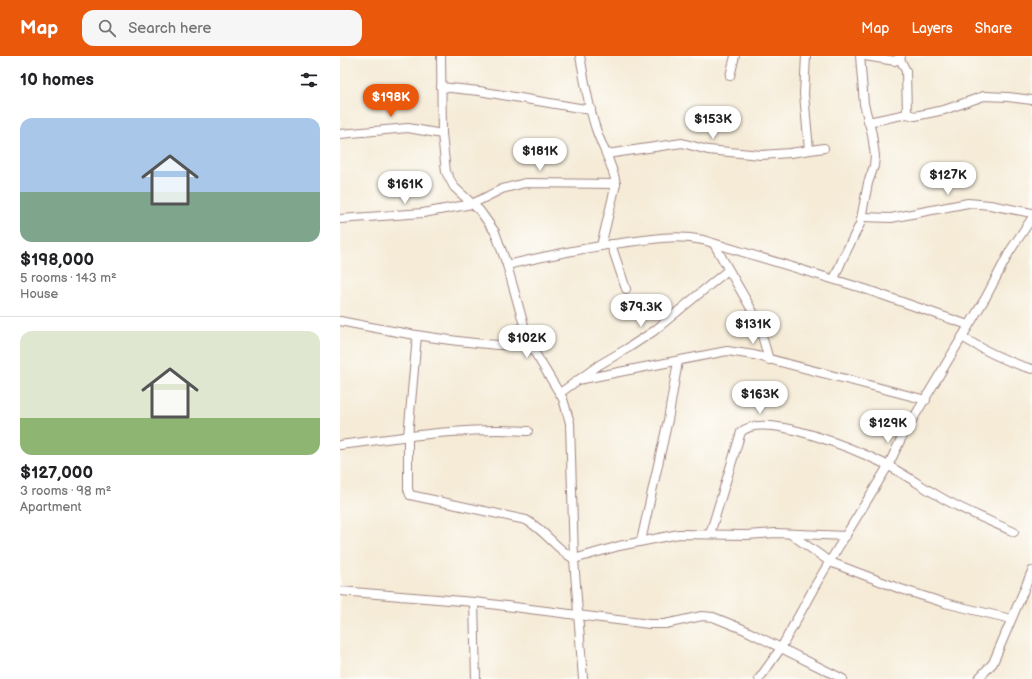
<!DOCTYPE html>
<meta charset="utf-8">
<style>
:root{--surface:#fff;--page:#f6f6f6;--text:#202124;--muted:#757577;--line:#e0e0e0;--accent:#ea580c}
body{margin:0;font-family:"Balsamiq Sans",sans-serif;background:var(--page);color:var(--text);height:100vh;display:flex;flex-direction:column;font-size:15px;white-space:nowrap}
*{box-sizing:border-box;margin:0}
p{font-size:13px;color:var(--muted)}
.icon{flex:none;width:22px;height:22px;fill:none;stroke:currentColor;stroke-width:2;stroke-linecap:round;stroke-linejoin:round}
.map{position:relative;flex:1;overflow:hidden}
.panel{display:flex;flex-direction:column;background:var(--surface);width:340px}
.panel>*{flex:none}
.price{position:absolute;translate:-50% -34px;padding:0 9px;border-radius:14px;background:#fff;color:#222;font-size:13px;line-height:26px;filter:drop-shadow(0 1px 2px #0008)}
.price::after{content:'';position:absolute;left:50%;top:24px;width:12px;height:9px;margin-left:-6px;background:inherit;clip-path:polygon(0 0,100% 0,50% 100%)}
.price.active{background:var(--accent);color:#fff}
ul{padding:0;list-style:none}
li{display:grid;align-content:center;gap:8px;height:212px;padding:0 20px}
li+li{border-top:1px solid var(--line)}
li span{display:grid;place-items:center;height:124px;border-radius:12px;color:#555}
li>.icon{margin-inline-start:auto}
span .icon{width:72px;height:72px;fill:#fffc;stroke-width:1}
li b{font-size:17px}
h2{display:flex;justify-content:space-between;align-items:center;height:48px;padding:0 20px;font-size:17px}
header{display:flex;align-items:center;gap:24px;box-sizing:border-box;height:56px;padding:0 20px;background:var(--accent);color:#fff}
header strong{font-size:19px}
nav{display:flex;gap:22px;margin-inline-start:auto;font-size:14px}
.search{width:280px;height:36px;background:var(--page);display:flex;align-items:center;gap:10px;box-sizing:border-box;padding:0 14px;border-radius:12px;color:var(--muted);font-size:15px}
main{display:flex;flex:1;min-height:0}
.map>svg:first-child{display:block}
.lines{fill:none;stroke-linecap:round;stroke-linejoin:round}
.minor-casing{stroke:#a08581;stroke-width:10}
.minor{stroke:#fff;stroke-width:8}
</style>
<header>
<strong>Map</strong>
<div class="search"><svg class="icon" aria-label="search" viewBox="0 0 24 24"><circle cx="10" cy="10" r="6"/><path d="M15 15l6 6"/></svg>Search here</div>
<nav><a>Map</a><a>Layers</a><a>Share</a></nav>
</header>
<main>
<section class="panel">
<h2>10 homes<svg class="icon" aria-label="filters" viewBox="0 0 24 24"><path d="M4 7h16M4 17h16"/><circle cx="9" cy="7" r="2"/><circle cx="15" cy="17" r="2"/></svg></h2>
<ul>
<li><span style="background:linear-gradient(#a9c7e8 60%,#7fa58c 0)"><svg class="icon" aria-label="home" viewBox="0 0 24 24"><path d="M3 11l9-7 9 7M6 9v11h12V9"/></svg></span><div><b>$198,000</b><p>5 rooms · 143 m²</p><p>House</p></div></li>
<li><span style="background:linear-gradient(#dfe7d0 70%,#8fb573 0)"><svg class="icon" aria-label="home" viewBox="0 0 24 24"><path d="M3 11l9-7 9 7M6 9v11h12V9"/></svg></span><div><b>$127,000</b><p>3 rooms · 98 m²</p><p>Apartment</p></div></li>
</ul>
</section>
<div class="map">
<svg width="692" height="623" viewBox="0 0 692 623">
<rect width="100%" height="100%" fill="#fdfcf7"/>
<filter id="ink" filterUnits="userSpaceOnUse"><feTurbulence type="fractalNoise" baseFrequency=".025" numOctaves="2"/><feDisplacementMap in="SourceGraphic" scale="8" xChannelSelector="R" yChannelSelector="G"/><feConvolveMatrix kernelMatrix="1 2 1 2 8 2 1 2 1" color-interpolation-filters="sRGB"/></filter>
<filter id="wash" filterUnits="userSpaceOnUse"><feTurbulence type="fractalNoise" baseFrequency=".012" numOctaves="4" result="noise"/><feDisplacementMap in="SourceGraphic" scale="16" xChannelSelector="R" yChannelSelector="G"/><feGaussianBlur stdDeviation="0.9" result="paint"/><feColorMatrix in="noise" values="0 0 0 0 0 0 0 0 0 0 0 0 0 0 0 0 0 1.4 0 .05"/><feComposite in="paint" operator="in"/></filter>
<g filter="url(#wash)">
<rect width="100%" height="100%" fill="#f5ebd7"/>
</g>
<g filter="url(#ink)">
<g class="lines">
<defs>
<g id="minor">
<polyline points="101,0 102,78 106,116 114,131 140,155 155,176 167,209 189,287 223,343 230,367 234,503 243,623"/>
<path d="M240,0C245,25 248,51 257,76C263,93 273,109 276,128L261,190"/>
<polyline points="466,0 464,38 469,94"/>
<polyline points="525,0 555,5 561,0"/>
<polyline points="560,3 566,15 567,58"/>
<polyline points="390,20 395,0"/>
<polyline points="101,31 139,35 251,54"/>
<polyline points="528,66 567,58 575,60 604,54 644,40 668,41 692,44"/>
<polyline points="0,78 68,72 102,78"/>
<polyline points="267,98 342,87 368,94 421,99 450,97 484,92"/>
<polyline points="522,161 551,162 628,147 650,149 692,157"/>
<polyline points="0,163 83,157 132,148 162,133 185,127 276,128"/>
<polyline points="271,188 286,233"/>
<polyline points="374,188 413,256 419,269 429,304"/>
<path d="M167,209C210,199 252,190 296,185C319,182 340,179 363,184L525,233L628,269"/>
<polyline points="494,223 503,202 520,168 528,127 534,110 535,100 532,78 524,48 520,0"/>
<path d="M0,265C39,273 78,280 118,285C142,288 165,291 189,287"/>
<path d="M77,280L68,380V433L70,439L186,464C206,475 215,492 234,503L279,490L339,478L406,479L436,477L506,480"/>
<path d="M622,281C645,295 667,306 692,313"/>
<polyline points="238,324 387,295 414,299 586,344"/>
<polyline points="220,337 259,309 288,292 314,275 388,214"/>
<path d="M0,389C64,381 123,371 188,375"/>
<path d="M370,478L401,376C425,354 521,396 547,409C566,419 584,432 602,442C625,455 650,465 674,476"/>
<polyline points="452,479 490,506 558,532 605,547 671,563"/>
<polyline points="301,485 328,364 338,305"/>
<polyline points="0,535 134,546 309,568 325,568 362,560 373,561 403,573 503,623"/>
<polyline points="134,546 136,623"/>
<polyline points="419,623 441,592 476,528 548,410 561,383 646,241 670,195 692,162"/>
<polyline points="638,623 653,607 692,515"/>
</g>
</defs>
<use href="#minor" class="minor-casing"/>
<use href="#minor" class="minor"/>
</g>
</g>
</svg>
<b class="price active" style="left:51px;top:62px">$198K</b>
<b class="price" style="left:373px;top:84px">$153K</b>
<b class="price" style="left:200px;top:116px">$181K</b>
<b class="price" style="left:608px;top:140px">$127K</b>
<b class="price" style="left:65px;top:149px">$161K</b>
<b class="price" style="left:301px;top:272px">$79.3K</b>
<b class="price" style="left:413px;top:289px">$131K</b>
<b class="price" style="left:187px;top:303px">$102K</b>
<b class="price" style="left:420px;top:359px">$163K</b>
<b class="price" style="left:548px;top:388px">$129K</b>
</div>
</main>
